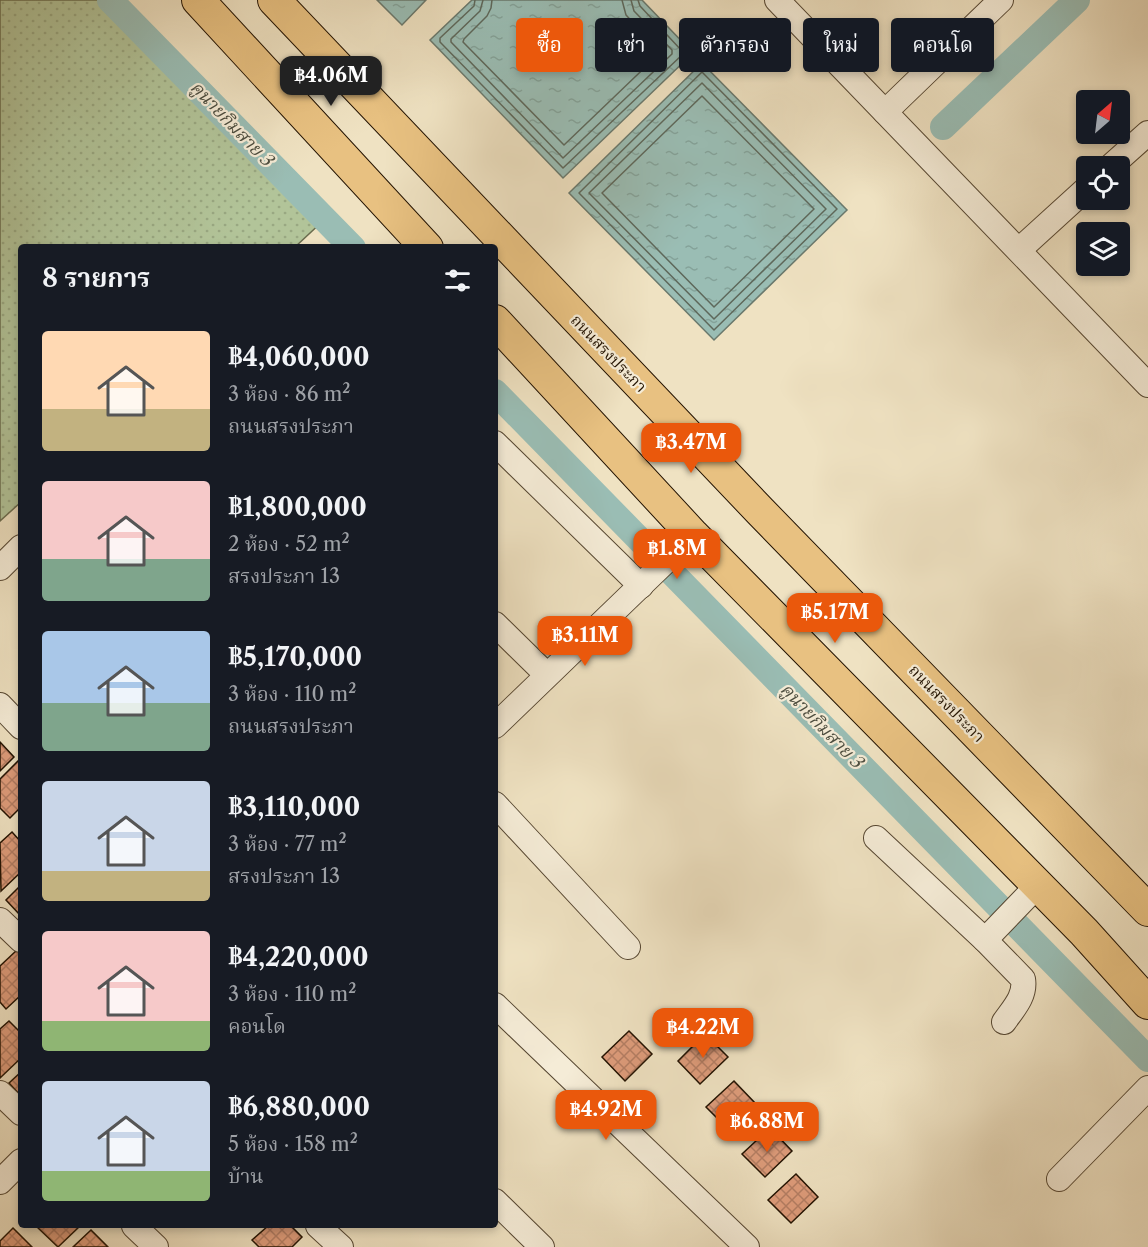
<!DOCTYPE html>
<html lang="th">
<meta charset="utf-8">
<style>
:root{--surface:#171b24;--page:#242831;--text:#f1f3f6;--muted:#9ea1a6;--accent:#ea580c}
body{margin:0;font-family:"Libre Caslon Text","Noto Serif Thai",serif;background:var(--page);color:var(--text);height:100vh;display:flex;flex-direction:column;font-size:22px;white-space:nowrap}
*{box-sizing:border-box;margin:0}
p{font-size:20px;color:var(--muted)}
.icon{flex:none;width:33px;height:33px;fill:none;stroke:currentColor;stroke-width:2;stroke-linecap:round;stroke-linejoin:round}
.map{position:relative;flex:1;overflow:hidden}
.drawer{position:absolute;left:18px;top:244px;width:480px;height:984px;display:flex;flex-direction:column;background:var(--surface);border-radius:6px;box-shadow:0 3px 9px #0003}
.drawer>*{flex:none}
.guide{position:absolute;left:516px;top:18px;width:542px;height:54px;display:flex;gap:12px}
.needle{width:39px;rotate:28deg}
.controls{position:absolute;left:1076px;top:90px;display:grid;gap:12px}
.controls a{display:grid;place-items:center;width:54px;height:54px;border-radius:6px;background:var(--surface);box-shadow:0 3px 9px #0003;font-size:30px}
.price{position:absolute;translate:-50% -51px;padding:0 14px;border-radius:12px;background:var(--accent);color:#fff;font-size:20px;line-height:39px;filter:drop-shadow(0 2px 3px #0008)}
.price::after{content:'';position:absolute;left:50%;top:36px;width:18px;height:14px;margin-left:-9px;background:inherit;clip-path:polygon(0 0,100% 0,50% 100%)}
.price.selected{background:#222;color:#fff}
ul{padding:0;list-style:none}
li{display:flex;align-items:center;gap:18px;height:150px;padding:0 24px}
li span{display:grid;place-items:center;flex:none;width:168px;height:120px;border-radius:6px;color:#555}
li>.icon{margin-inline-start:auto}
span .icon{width:72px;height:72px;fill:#fffc;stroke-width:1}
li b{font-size:26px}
h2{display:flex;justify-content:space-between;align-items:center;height:72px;padding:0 24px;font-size:26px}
.chip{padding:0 21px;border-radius:6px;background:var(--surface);box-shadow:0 3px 9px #0003;font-size:21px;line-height:54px}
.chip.selected{background:var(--accent);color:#fff}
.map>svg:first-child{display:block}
.grass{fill:url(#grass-dots);stroke:#6a6c4e;stroke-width:1.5}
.water{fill:url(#water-ripples);stroke:#6a796d;stroke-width:1.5}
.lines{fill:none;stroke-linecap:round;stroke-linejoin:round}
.shore{stroke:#5e685b;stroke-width:1.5}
.canal{stroke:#9abdb4;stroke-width:26}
.building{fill:url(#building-cross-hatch);stroke:#231302;stroke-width:1.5}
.minor-casing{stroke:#564732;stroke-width:26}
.major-casing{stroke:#231302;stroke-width:34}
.minor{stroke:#f5ecd7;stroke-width:24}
.major{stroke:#e8c181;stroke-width:32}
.labels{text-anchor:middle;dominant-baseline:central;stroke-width:4.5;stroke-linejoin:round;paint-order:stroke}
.street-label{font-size:16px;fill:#231302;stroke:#f5ecd7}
.water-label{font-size:18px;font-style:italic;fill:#4d4e40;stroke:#f5ecd7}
</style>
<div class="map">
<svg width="1148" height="1247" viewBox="0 0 1148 1247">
<defs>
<pattern id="grass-dots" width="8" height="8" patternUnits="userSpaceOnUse" patternTransform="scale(1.5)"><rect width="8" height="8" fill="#b2c499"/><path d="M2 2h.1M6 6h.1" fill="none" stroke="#99a882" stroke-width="1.8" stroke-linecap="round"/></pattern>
<pattern id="water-ripples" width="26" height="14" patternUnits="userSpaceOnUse" patternTransform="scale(1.5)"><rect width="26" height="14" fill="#9abdb4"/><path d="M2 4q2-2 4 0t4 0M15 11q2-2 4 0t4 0" fill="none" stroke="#84a299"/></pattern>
<pattern id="building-cross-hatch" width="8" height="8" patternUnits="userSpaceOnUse" patternTransform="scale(1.5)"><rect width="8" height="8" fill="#de9c7b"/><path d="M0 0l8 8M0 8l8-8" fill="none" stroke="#b47e63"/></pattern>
</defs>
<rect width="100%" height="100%" fill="#efe2c2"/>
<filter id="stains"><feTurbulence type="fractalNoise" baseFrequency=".00333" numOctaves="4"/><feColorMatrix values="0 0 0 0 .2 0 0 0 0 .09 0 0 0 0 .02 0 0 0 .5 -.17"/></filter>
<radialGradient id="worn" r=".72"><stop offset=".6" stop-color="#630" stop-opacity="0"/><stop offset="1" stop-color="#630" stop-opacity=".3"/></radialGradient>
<polygon class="grass" points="0,0 110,0 325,219 295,247 21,248 21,502 0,521"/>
<g class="water">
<polygon points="377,0 426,0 402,25"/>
<polygon points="472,0 642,0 693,53 563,178 430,40"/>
<polygon points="702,63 847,210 714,340 569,193"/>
</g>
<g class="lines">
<g class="shore">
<polyline points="475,0 474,6 440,38 440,42 563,168 683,54 682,51 640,6 638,0"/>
<polyline points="483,0 480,11 451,39 451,42 563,158 672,54 672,50 634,11 631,0"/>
<polyline points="492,0 491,8 487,16 464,39 463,42 564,145 660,53 659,50 626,15 622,0"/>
<polygon points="702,72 837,209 714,330 579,193"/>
<polygon points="702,83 826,209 714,319 589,193"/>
<polygon points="702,96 814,209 714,307 602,193"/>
</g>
<g class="canal">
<polyline points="110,0 353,248"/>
<polyline points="943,127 1077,0"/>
<polyline points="495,392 1148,1059"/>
</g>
</g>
<g class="building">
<polygon points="0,742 14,757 0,771"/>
<polygon points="20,759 21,807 10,818 0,808 0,779"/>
<polygon points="12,832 21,842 21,872 1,891 0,843"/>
<polygon points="21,885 21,916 6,900"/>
<polygon points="17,950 21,954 21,995 6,1009 0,1002 0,966"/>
<polygon points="9,1021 21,1033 21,1058 0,1078 0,1029"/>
<polygon points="629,1031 652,1054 625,1081 602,1057"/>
<polygon points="705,1034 728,1057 700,1084 678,1061"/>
<polygon points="21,1072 21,1096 9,1083"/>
<polygon points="734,1081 756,1104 729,1130 706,1107"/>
<polygon points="770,1128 792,1151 765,1177 742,1154"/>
<polygon points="796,1174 818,1197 791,1223 768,1200"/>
<polygon points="36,1226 80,1226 58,1247"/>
<polygon points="268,1226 291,1226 302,1237 292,1247 259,1247 252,1240"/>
<polygon points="13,1228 32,1247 0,1247 0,1241"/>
<polygon points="91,1230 108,1247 73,1247"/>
</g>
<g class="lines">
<defs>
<g id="minor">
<polyline points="777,0 1148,385"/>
<polyline points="885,112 1001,0"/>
<polyline points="1111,166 1148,133"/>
<polyline points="1019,250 1086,189"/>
<polyline points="495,443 641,586"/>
<polyline points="0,568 21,547"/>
<polyline points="495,624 547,675"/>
<polyline points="0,705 21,727"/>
<polyline points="495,726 693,535"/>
<polyline points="495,804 628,947"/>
<polyline points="876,838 985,940 1037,886"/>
<polyline points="0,920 21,940"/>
<path d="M985,940L1023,979C1026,996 1013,1009 1004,1022"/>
<polyline points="495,1005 747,1247"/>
<polyline points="0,1093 21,1113"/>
<polyline points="1059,1179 1148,1088"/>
<polyline points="0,1182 21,1161"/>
<polyline points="495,1201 542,1247"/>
<polyline points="134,1226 156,1247"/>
<polyline points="318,1226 341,1247"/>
</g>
<g id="major">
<polyline points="198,0 427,248"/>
<polyline points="274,0 760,511 1148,910"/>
<polyline points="495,321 693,535 1084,932 1148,1003"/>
</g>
</defs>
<use href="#minor" class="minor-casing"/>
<use href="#major" class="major-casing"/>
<use href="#minor" class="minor"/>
<use href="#major" class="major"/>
</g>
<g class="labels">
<g class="street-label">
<text transform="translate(609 353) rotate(46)">ถนนสรงประภา</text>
<text transform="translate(947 703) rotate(46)">ถนนสรงประภา</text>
</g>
<g class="water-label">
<text transform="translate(232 124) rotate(46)">คูนายกิมสาย 3</text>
<text transform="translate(822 726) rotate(46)">คูนายกิมสาย 3</text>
</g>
</g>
<rect width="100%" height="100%" filter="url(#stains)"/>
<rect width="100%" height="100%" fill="url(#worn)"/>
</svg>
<div class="controls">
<a><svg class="needle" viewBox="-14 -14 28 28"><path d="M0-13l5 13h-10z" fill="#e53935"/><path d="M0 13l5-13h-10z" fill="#9ea1a6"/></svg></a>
<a><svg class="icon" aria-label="locate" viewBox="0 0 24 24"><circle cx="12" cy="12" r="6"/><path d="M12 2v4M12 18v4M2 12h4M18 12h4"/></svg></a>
<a><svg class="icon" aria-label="layers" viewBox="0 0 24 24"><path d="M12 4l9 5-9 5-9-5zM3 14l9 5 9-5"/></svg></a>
</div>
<b class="price selected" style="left:331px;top:107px">฿4.06M</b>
<b class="price" style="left:691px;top:474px">฿3.47M</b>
<b class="price" style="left:677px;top:580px">฿1.8M</b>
<b class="price" style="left:835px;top:644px">฿5.17M</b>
<b class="price" style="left:585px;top:667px">฿3.11M</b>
<b class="price" style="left:703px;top:1059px">฿4.22M</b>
<b class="price" style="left:606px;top:1141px">฿4.92M</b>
<b class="price" style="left:767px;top:1153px">฿6.88M</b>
<div class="guide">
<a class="chip selected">ซื้อ</a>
<a class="chip">เช่า</a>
<a class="chip">ตัวกรอง</a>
<a class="chip">ใหม่</a>
<a class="chip">คอนโด</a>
</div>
<section class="drawer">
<h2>8 รายการ<svg class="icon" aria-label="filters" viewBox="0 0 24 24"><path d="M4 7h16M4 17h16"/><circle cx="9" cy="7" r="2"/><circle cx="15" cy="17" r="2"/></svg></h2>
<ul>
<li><span style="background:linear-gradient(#ffd9b3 65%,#c2b280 0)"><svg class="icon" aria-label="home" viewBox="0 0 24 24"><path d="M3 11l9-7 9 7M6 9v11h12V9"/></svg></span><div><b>฿4,060,000</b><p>3 ห้อง · 86 m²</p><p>ถนนสรงประภา</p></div></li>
<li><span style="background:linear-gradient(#f6c9c9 65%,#7fa58c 0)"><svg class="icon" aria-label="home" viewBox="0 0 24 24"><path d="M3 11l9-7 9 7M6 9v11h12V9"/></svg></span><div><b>฿1,800,000</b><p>2 ห้อง · 52 m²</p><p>สรงประภา 13</p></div></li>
<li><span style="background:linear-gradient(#a9c7e8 60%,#7fa58c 0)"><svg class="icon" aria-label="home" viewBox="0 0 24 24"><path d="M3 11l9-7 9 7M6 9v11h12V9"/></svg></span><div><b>฿5,170,000</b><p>3 ห้อง · 110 m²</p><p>ถนนสรงประภา</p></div></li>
<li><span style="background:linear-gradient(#c9d6e8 75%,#c2b280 0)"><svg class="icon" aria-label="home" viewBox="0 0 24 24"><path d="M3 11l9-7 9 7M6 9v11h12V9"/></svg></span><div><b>฿3,110,000</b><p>3 ห้อง · 77 m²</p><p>สรงประภา 13</p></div></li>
<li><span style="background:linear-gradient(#f6c9c9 75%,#8fb573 0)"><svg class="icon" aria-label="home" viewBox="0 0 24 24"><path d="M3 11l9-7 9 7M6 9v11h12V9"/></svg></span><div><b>฿4,220,000</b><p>3 ห้อง · 110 m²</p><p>คอนโด</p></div></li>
<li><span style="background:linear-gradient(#c9d6e8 75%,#8fb573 0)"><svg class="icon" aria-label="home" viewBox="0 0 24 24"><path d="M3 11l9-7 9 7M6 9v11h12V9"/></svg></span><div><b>฿6,880,000</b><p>5 ห้อง · 158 m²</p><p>บ้าน</p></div></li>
</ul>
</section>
</div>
